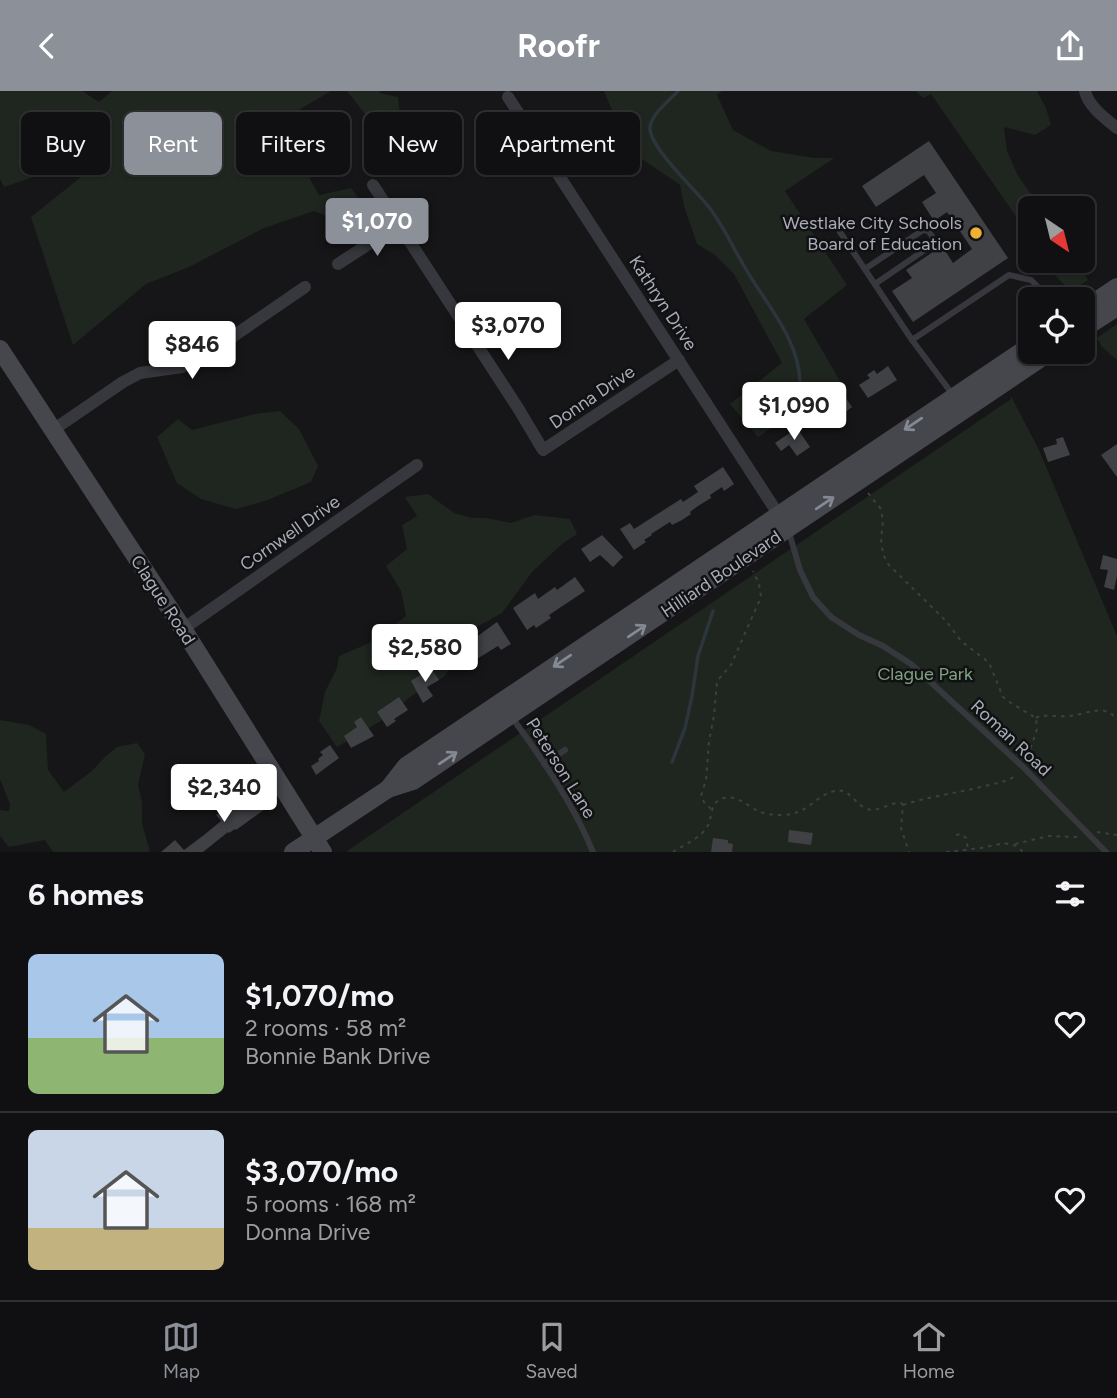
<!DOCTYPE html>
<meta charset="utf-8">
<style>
:root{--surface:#101012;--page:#19191b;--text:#f1f3f6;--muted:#9c9d9f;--line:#303032;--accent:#8c9099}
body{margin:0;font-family:Figtree,sans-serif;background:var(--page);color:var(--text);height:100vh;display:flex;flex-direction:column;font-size:26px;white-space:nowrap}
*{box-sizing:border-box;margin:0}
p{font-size:23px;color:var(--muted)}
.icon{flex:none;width:38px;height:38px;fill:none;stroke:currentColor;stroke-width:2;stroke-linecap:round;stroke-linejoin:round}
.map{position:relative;height:761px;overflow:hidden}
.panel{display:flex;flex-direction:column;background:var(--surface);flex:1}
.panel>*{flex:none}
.top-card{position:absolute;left:21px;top:21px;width:700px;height:63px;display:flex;gap:14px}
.needle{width:46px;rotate:145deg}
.buttons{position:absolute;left:1018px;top:105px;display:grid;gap:14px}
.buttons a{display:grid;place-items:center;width:77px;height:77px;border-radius:10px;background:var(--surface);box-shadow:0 2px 5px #0004,0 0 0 2px var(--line);font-size:35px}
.price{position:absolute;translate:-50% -60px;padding:0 16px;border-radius:7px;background:#fff;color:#222;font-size:23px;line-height:46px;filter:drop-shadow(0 2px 4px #0008)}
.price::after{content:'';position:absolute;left:50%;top:42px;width:21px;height:16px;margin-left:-10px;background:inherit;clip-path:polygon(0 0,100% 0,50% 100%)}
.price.current{background:var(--accent);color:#fff}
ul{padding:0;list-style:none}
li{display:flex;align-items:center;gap:21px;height:175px;padding:0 28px}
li+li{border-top:2px solid var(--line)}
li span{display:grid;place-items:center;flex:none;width:196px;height:140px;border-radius:10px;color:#555}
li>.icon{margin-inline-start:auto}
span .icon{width:84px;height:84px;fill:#fffc;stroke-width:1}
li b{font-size:30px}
h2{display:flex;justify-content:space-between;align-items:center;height:84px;padding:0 28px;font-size:30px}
.chip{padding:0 24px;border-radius:10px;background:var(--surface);box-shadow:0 2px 5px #0004,0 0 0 2px var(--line);font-size:24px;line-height:63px}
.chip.current{background:var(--accent);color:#fff}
header{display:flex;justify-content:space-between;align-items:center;height:91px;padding:0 28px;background:var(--accent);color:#fff;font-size:32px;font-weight:700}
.menu{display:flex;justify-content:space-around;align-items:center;height:98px;border-top:2px solid var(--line);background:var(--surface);font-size:19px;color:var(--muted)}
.menu a{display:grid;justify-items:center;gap:4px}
.menu .current{color:var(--accent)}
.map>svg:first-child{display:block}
.green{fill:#1e261f}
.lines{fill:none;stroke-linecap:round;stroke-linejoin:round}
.stream{stroke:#2c353c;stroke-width:3.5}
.building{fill:#404145}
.path{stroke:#3d3f44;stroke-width:2;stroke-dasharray:3.5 5;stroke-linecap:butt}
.service{stroke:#37383d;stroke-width:6}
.minor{stroke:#37383d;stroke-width:12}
.secondary{stroke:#45474d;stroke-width:18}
.oneway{stroke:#858993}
.poi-dot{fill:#f2b134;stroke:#111113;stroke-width:2.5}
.labels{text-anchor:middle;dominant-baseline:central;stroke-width:5;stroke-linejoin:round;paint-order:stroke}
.poi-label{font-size:18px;fill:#a8adb8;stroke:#111113;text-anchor:end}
.street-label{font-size:18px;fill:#a8adb8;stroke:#111113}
.park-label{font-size:18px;fill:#7fa381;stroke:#111113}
</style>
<header><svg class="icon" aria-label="back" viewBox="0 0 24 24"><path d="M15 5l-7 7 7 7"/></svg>Roofr<svg class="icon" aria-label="share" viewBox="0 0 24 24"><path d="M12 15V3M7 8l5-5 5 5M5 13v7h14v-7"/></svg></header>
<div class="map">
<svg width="1117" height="761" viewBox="0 0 1117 761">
<rect width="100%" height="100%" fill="#161618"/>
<g class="green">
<polygon points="0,0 82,0 99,11 112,0 331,0 278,31 319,104 351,97 373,126 357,138 314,120 264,137 189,176 146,193 73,254 31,126 86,82 72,73 4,96 0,88"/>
<polygon points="347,0 379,0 380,2 398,6 400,24 407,61 392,78 380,85 379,72 383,46"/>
<polygon points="604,0 722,0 717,4 733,39 771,60 815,67 834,67 785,100 847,194 804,228 840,290 758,346 730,313 782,272 734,183 715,164 697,153 684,115 680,94 639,66 617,31"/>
<polygon points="916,0 1037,0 1046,17 1051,34 1035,44 1004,36 1007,60 1018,85 1041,117 1031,117 1031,147 931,3 923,7"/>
<path d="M1046,170H1077L1088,189C1065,206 1058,187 1046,170Z"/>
<polygon points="1117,233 1117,269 1102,256 1097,247"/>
<polygon points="1011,305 1039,359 1117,545 1117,761 348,761 347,760 1011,308"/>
<polygon points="280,320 299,338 318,375 311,391 265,410 236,418 201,408 177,392 157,346 178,328 192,339 255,323"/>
<polygon points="428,403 454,422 472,427 486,427 511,432 534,424 570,428 577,443 562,453 532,481 502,522 473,538 444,586 413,604 379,631 337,656 319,630 325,601 337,577 339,565 374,550 406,525 401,500 386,475 407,458 402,434 417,425 405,406"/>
<polygon points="0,629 29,634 46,643 48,679 64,701 92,680 106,665 117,656 137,652 145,663 138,694 142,711 142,732 150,761 53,761 45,749 9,756 0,745 0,719 9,720 10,713 0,688"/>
</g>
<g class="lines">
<g class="stream">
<path d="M678,0C670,9 649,25 650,38C652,59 694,97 708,115C722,132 732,155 744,175C765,212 798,246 800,290"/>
<polyline points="672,671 685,637 692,605 698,565 713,520"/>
</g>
</g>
<g class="building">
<polygon points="929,50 1008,167 913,231 892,200 912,187 906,179 942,155 953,172 972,158 947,121 934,130 922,111 936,102 924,84 876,116 862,95"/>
<polygon points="888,275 897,289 868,307 859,294 870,287 867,284 874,279 877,283"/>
<polygon points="843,303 852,316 834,330 833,329 827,333 818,319"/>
<polygon points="797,337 810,356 797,365 789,354 781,360 775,352"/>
<polygon points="1063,346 1070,364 1048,371 1043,357 1057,353 1056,348"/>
<polygon points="1117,353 1117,386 1101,364"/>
<polygon points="723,376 734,393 724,400 722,396 710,404 711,407 698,415 690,421 691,423 682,429 672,434 670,431 651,443 652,444 644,449 646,451 634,459 620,438 630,432 634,438 681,408 683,411 698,401 694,395"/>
<polygon points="602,444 623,466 613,476 600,464 590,471 581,458"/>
<polygon points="1103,464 1117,468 1117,485 1114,499 1104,496 1108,479 1100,478"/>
<polygon points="575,486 585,500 549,524 551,527 536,537 534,534 527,539 513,517 535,502 538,508 555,496 557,499"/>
<polygon points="497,531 511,553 501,559 498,555 467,574 463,568 449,577 441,564 462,551 464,555"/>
<polygon points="431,577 439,589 427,596 433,605 423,612 411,590"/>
<polygon points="399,606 408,619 394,628 396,630 387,636 377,621"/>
<polygon points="361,626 374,645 351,657 344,645 357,636 354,631"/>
<polygon points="330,654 339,667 316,684 311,675 319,670 318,668 323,664 320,661"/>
<polygon points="245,698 249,704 253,701 265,718 236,739 235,738 229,742 228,741 203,761 161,761 175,749 184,759 204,744 221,730 216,724 224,719 227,723 242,713 236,704"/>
<polygon points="789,739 813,742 811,754 788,751"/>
<polygon points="713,747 728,749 728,752 733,753 732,761 711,761"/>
</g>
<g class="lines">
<g class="path">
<polyline points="868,402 881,418 883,430 881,448 883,463 888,473 947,531 961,550 987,570 990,574 1003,606 1011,612 1036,627 1037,638 1027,668"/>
<path d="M1036,627L1040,625C1049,624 1059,626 1069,625C1086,624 1105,611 1117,629"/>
<path d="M903,714C930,705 958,702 985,695C997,692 1007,691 1017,684"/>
<polyline points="711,718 704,711 701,705 706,689 709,650 714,625 717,590 731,574 761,506 759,493 753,480"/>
<polyline points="1097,741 1117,744"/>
<polyline points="956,744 961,743 966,747 968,758"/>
<polyline points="1015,753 1048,745 1078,746"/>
<path d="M673,761C683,754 701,747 707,736C713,727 709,713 721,708C736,702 747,715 760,721C766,723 774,724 781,724C808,724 813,706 834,700C849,696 854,712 865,717C877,723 889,711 901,712L903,714L901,737L909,761"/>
<polyline points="946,761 981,757 1004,752 1017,755 1023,761"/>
</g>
<g class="service">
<polyline points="840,141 912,249"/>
<polyline points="865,178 923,139 928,140 932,145 933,151 929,156 875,193"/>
<polyline points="953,304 912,249 1009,184 1031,189 1050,208"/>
<polyline points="788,438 800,479 813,506 831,526 859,544 883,555 911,573 1023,676 1106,761"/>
<path d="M511,625C542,668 573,712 593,761"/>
<polyline points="544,673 565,659"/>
</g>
<g class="minor">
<path d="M1085,0C1088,15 1106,28 1117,37"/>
<polyline points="508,6 782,429"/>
<polyline points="373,94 518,317 543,359 679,269"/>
<polyline points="338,173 398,134"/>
<polyline points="53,339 123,291 140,282 182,276 200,268 305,196"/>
<polyline points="183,538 417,374"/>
</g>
<g class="secondary">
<polyline points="1083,219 1117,196"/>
<polyline points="1083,238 1117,216"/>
<polyline points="0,258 183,538 323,761"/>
<polyline points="388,698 406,675 1031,254"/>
<polyline points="293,761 388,698 413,690 1050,261"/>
</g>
</g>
<defs><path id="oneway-shaft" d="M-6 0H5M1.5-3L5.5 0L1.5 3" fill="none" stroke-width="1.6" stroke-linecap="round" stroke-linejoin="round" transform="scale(1.75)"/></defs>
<g class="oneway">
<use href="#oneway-shaft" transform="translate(913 333) rotate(146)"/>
<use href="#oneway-shaft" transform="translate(825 412) rotate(-34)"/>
<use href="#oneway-shaft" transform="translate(637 540) rotate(-34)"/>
<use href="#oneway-shaft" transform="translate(562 570) rotate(146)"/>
<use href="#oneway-shaft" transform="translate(448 667) rotate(-34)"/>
</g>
<circle class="poi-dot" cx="976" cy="142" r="7"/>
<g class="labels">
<g class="poi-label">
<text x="962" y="132">Westlake City Schools<tspan x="962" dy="21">Board of Education</tspan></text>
</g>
<g class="street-label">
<text transform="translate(663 212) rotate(57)">Kathryn Drive</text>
<text transform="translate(592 306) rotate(-34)">Donna Drive</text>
<text transform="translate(290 442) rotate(-35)">Cornwell Drive</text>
<text transform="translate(721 483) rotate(-34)">Hilliard Boulevard</text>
<text transform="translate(163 509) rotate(57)">Clague Road</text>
<text transform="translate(1011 647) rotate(43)">Roman Road</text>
<text transform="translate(561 677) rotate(58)">Peterson Lane</text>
</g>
<g class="park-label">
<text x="925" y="583">Clague Park</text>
</g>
</g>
</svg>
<div class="buttons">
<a><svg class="needle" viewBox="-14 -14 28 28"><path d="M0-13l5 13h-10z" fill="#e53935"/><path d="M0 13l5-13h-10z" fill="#9c9d9f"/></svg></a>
<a><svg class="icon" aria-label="locate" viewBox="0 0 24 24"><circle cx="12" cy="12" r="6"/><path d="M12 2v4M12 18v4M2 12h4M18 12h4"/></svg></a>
</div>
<b class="price current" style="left:377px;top:167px">$1,070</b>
<b class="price" style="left:508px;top:271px">$3,070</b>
<b class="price" style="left:192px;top:290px">$846</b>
<b class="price" style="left:794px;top:351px">$1,090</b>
<b class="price" style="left:425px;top:593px">$2,580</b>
<b class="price" style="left:224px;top:733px">$2,340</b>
<div class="top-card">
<a class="chip">Buy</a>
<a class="chip current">Rent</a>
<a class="chip">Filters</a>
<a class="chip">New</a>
<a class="chip">Apartment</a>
</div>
</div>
<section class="panel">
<h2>6 homes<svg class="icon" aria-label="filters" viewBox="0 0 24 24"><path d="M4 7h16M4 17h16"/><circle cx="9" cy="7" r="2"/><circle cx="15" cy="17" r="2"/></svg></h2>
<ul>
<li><span style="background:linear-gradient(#a9c7e8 60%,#8fb573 0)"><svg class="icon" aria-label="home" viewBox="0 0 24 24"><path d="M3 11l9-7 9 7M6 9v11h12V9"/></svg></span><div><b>$1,070/mo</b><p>2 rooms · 58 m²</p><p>Bonnie Bank Drive</p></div><svg class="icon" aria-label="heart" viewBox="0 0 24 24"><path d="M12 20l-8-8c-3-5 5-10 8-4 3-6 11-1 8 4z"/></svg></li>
<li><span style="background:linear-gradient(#c9d6e8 70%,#c2b280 0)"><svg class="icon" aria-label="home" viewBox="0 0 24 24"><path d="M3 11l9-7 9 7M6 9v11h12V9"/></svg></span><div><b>$3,070/mo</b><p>5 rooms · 168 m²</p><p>Donna Drive</p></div><svg class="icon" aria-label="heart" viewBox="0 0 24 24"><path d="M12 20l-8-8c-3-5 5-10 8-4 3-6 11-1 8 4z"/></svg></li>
</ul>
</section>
<nav class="menu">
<a class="current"><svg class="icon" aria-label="map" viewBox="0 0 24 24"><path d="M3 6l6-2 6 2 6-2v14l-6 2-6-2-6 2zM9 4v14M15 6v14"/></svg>Map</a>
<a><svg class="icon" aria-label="saved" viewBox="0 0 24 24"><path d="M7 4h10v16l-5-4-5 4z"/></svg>Saved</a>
<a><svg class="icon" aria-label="home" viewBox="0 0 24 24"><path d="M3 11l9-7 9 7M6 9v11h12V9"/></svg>Home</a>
</nav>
